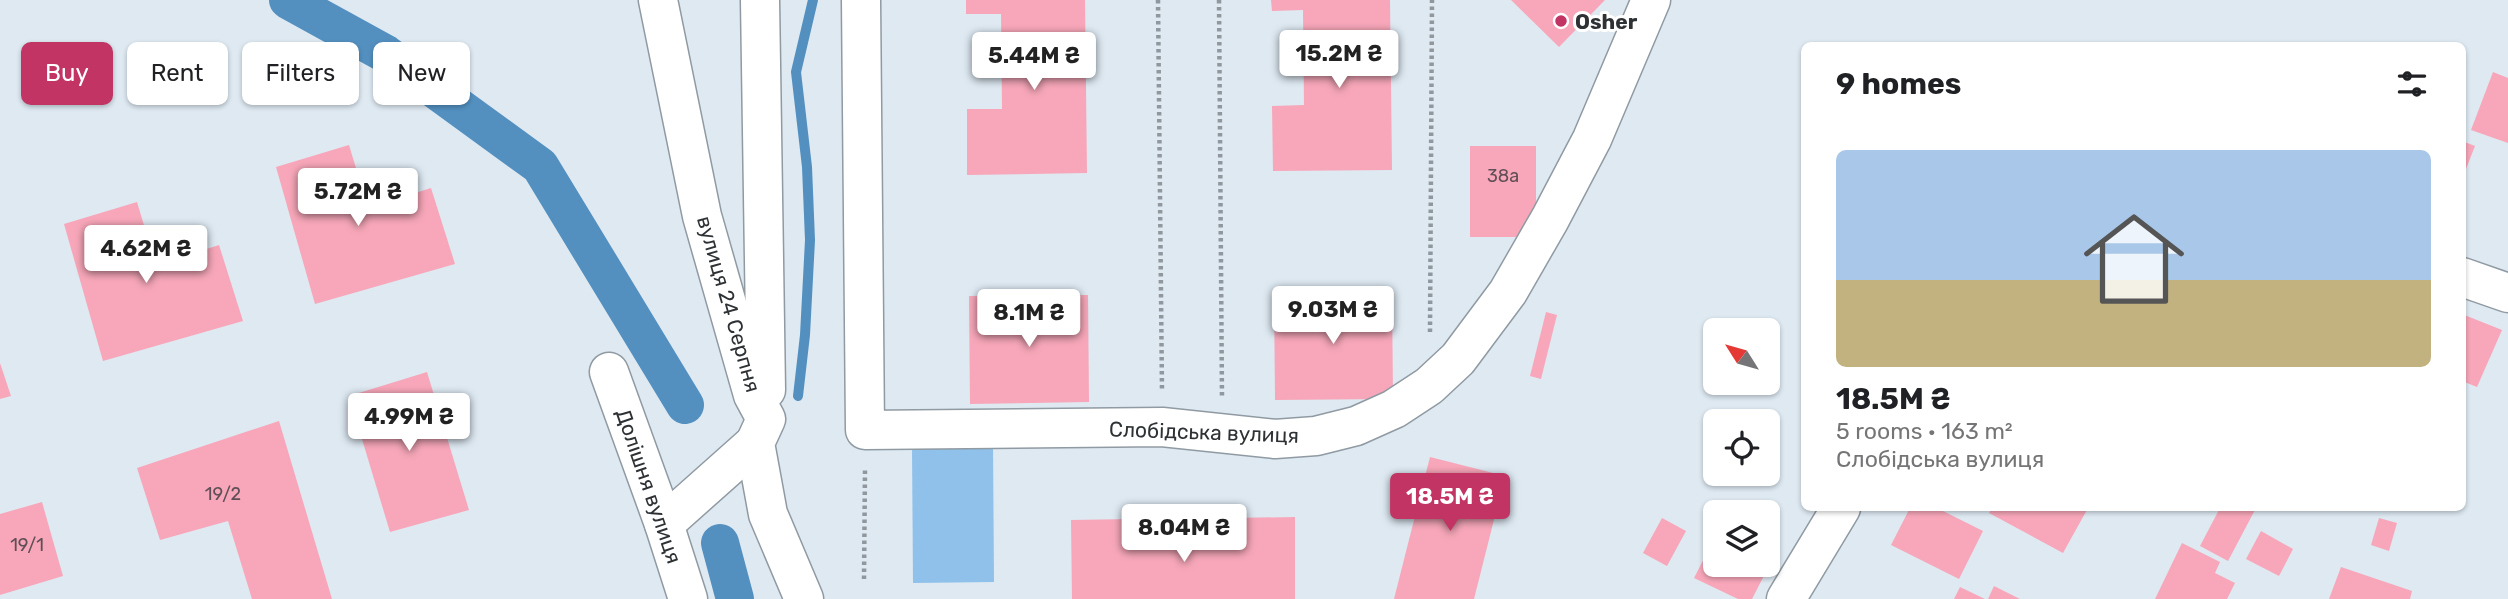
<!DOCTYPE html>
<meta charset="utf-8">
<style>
:root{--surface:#fff;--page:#f2f2f2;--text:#202124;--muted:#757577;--accent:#c13464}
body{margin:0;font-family:Rubik,sans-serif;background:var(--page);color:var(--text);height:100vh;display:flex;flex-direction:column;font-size:26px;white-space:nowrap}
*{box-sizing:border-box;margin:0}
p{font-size:23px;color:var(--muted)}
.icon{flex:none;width:38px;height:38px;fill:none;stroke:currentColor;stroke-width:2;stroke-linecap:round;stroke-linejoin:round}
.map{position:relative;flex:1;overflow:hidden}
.drawer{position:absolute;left:1801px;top:42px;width:665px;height:469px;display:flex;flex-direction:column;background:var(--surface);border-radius:10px;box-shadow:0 2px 5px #0004}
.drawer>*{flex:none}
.guide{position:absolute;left:21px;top:42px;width:665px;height:63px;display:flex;gap:14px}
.needle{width:46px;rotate:307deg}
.controls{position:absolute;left:1703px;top:318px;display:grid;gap:14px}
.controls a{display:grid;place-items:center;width:77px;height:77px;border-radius:10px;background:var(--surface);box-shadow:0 2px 5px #0004;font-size:35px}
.price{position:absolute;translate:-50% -60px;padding:0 16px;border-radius:7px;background:#fff;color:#222;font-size:23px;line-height:46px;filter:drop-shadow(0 2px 4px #0008)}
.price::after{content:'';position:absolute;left:50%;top:42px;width:21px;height:16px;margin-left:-10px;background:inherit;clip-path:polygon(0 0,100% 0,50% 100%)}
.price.on{background:var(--accent);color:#fff}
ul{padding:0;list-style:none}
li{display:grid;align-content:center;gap:14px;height:371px;padding:0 35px}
li span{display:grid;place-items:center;height:217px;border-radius:10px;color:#555}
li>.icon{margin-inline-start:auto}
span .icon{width:126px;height:126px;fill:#fffc;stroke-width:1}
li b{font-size:30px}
h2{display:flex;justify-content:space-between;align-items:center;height:84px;padding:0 35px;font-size:30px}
.tag{padding:0 24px;border-radius:10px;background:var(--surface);box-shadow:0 2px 5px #0004;font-size:24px;line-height:63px}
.tag.on{background:var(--accent);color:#fff}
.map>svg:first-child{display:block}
.green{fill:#8fc1ea}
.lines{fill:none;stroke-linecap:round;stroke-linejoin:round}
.stream{stroke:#5390c0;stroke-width:10}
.canal{stroke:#5390c0;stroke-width:38}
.building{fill:#f7a7b9}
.minor-casing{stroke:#909aa2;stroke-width:41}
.path{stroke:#90989e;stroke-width:4.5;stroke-dasharray:3.5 3.5;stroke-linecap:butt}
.minor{stroke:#fff;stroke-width:38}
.poi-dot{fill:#c13464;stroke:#fff;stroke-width:2.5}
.labels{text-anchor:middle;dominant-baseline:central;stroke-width:6;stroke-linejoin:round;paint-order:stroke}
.number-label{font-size:18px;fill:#604f56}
.poi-label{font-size:21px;font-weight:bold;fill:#2e3235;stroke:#fff;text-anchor:start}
.street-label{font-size:21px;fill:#2e3235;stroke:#fff}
</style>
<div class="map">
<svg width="2508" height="599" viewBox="0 0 2508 599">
<rect width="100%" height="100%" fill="#dee9f2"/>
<polygon class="green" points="993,445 994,582 913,583 912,446"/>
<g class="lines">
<polyline class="stream" points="798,396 805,335 810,240 807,167 796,72 813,0"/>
<g class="canal">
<polyline points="288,0 386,54 540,166 685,405"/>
<polyline points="720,543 735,599"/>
</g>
</g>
<g class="building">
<polygon points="966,0 1085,0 1087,173 967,175 967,109 1002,109 1001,14 966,14"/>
<polygon points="1271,0 1390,0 1392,170 1273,171 1272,106 1304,105 1303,10 1272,11"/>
<polygon points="1511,0 1605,0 1559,47"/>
<polygon points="2493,72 2508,78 2508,143 2471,130"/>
<polygon points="2462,141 2475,146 2462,179"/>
<polygon points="349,145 368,208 431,188 455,264 315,304 276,167"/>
<rect x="1470" y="146" width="66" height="91"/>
<polygon points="137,202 156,265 219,245 243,321 103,361 64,224"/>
<polygon points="1392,292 1393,399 1275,400 1274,293"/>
<polygon points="1088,295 1089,402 970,404 969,296"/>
<polygon points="1546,312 1557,315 1541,379 1530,376"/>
<polygon points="2462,314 2502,330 2477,387 2462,381"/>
<polygon points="0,363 11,396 0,399"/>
<polygon points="427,372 469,510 390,532 349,396"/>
<polygon points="279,421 332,599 252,599 228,521 160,540 137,468"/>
<polygon points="1430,457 1505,476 1474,599 1394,599"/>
<polygon points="42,502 63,576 0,595 0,514"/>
<polygon points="1910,508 1937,508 1983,531 1959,579 1891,545"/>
<polygon points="1992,508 2088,508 2063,553 1989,513"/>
<polygon points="2220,508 2256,508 2228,561 2200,546"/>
<polygon points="1295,517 1295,599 1072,599 1071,520 1133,519 1133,550 1231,549 1231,518"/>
<polygon points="1662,518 1686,531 1667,566 1643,553"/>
<polygon points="2379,518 2397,523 2389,551 2371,545"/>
<polygon points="2261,531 2293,549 2279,576 2246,559"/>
<polygon points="1715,537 1715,565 1768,565 1768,561 1771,562 1752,599 1738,599 1694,578"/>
<polygon points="2182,543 2220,562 2215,573 2235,583 2227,599 2155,599"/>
<polygon points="2341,567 2412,591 2410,599 2329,599"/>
<polygon points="1994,586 2020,599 1988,599"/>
<polygon points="1960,587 1985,599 1954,599"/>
</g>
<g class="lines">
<defs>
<g id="minor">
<polyline points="658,0 702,216 753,395 766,419 755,443 768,514 804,599"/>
<polyline points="760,0 766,390"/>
<polyline points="861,0 865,430 1162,427 1275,439 1316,436 1356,426 1394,409 1429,386 1458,359 1508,292 1550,219 1592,139 1651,0"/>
<polyline points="2462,277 2508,293"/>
<polyline points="609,372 664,524 688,599"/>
<polyline points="664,524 755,443"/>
<polyline points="1786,599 1841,508"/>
</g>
</defs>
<use href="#minor" class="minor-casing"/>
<g class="path">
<polyline points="1158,0 1162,391"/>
<polyline points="1219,0 1222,398"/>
<polyline points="1430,332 1432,0"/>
<polyline points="864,579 865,468"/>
</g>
<use href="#minor" class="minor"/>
</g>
<circle class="poi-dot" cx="1561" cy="21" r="7"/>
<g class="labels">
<g class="number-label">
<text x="1503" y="176">38а</text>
<text x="223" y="494">19/2</text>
<text x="27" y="545">19/1</text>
</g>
<g class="poi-label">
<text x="1575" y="21">Osher</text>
</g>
<g class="street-label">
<text transform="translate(729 304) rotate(74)">вулиця 24 Серпня</text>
<text transform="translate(1204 432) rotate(2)">Слобідська вулиця</text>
<text transform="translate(649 486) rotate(71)">Долішня вулиця</text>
</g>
</g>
</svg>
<div class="controls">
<a><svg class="needle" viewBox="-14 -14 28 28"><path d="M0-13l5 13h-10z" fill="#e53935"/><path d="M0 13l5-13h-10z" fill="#757577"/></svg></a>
<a><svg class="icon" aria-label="locate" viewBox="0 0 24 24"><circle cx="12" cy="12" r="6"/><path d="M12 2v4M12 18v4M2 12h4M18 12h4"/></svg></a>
<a><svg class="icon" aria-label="layers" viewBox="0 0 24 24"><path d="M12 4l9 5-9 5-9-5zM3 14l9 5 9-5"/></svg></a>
</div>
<b class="price" style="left:1339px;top:90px">15.2M ₴</b>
<b class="price" style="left:1034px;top:92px">5.44M ₴</b>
<b class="price" style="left:358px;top:228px">5.72M ₴</b>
<b class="price" style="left:146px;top:285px">4.62M ₴</b>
<b class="price" style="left:1333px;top:346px">9.03M ₴</b>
<b class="price" style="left:1029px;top:349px">8.1M ₴</b>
<b class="price" style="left:409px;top:453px">4.99M ₴</b>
<b class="price on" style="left:1450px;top:533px">18.5M ₴</b>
<b class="price" style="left:1184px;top:564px">8.04M ₴</b>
<div class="guide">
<a class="tag on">Buy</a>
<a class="tag">Rent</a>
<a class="tag">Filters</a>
<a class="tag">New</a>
</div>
<section class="drawer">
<h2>9 homes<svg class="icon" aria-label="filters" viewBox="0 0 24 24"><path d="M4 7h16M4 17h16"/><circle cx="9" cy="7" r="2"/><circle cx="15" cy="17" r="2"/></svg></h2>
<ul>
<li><span style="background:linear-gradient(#a9c7e8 60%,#c2b280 0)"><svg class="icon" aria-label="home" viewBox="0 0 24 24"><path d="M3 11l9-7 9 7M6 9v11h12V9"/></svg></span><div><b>18.5M ₴</b><p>5 rooms · 163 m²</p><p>Слобідська вулиця</p></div></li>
</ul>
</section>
</div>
